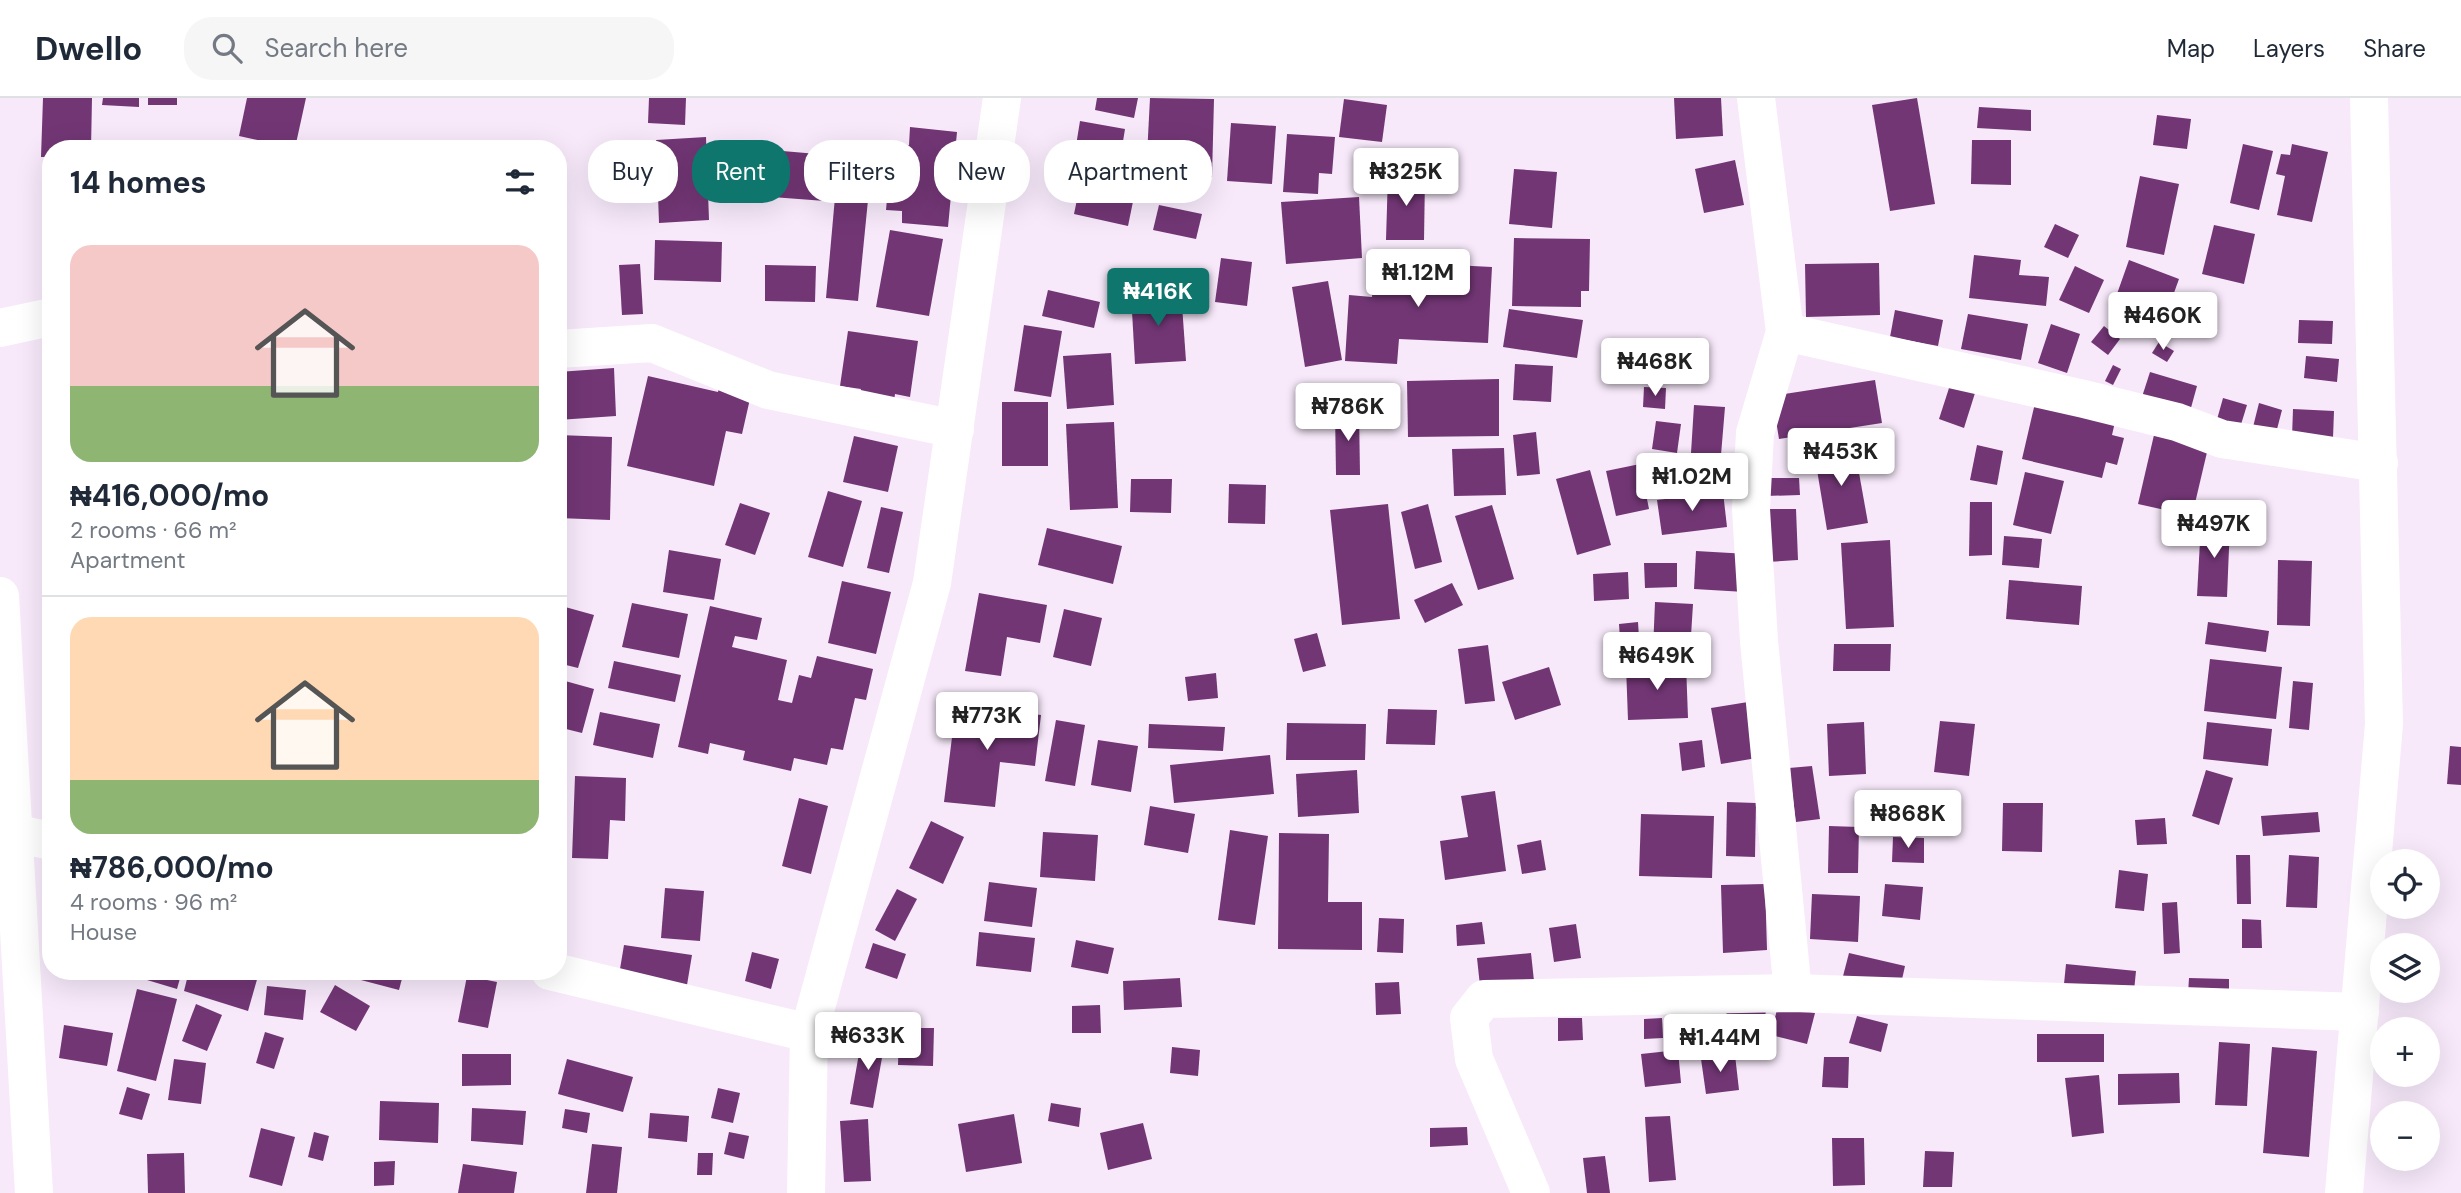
<!DOCTYPE html>
<meta charset="utf-8">
<style>
:root{--surface:#fff;--page:#f6f6f7;--text:#1f2937;--muted:#747a83;--line:#e0e1e3;--accent:#0f766e}
body{margin:0;font-family:"DM Sans",sans-serif;background:var(--page);color:var(--text);height:100vh;display:flex;flex-direction:column;font-size:26px;white-space:nowrap}
*{box-sizing:border-box;margin:0}
p{font-size:23px;color:var(--muted)}
.icon{flex:none;width:38px;height:38px;fill:none;stroke:currentColor;stroke-width:2;stroke-linecap:round;stroke-linejoin:round}
.map{position:relative;flex:1;overflow:hidden}
.details{position:absolute;left:42px;top:42px;width:525px;height:840px;display:flex;flex-direction:column;background:var(--surface);border-radius:28px;box-shadow:0 7px 28px #0002}
.details>*{flex:none}
.hud{position:absolute;left:588px;top:42px;width:665px;height:63px;display:flex;gap:14px}
.controls{position:absolute;left:2370px;top:751px;display:grid;gap:14px}
.controls a{display:grid;place-items:center;width:70px;height:70px;border-radius:50%;background:var(--surface);box-shadow:0 7px 28px #0002;font-size:35px}
.price{position:absolute;translate:-50% -60px;padding:0 16px;border-radius:7px;background:#fff;color:#222;font-size:23px;line-height:46px;filter:drop-shadow(0 2px 4px #0008)}
.price::after{content:'';position:absolute;left:50%;top:42px;width:21px;height:16px;margin-left:-10px;background:inherit;clip-path:polygon(0 0,100% 0,50% 100%)}
.price.active{background:var(--accent);color:#fff}
ul{padding:0;list-style:none}
li{display:grid;align-content:center;gap:14px;height:371px;padding:0 28px}
li+li{border-top:2px solid var(--line)}
li span{display:grid;place-items:center;height:217px;border-radius:21px;color:#555}
li>.icon{margin-inline-start:auto}
span .icon{width:126px;height:126px;fill:#fffc;stroke-width:1}
li b{font-size:30px}
h2{display:flex;justify-content:space-between;align-items:center;height:84px;padding:0 28px;font-size:30px}
.chip{padding:0 24px;border-radius:28px;background:var(--surface);box-shadow:0 7px 28px #0002;font-size:24px;line-height:63px}
.chip.active{background:var(--accent);color:#fff}
header{display:flex;align-items:center;gap:42px;box-sizing:border-box;height:98px;padding:0 35px;background:var(--surface);border-bottom:2px solid var(--line)}
header strong{font-size:33px}
nav{display:flex;gap:38px;margin-inline-start:auto;font-size:24px}
.search{width:490px;height:63px;background:var(--page);display:flex;align-items:center;gap:18px;box-sizing:border-box;padding:0 24px;border-radius:28px;color:var(--muted);font-size:26px}
.map>svg:first-child{display:block}
.building{fill:#723675}
.lines{fill:none;stroke-linecap:round;stroke-linejoin:round}
.street{stroke:#fff;stroke-width:38}
.secondary{stroke:#fff;stroke-width:38}
</style>
<header>
<strong>Dwello</strong>
<div class="search"><svg class="icon" aria-label="search" viewBox="0 0 24 24"><circle cx="10" cy="10" r="6"/><path d="M15 15l6 6"/></svg>Search here</div>
<nav><a>Map</a><a>Layers</a><a>Share</a></nav>
</header>
<div class="map">
<svg width="2461" height="1095" viewBox="0 0 2461 1095">
<rect width="100%" height="100%" fill="#f7e9fa"/>
<g class="building">
<polygon points="43,0 92,0 91,51 51,51 51,59 41,59"/>
<polygon points="103,0 139,0 139,9 102,7"/>
<rect x="148" y="0" width="29" height="7"/>
<polygon points="247,0 306,0 295,50 239,38"/>
<polygon points="649,0 686,0 685,27 648,25"/>
<polygon points="1097,0 1138,0 1134,20 1095,12"/>
<polygon points="1150,0 1214,1 1212,79 1146,77"/>
<polygon points="1674,0 1721,0 1723,38 1676,41"/>
<polygon points="1917,0 1935,106 1890,113 1872,7"/>
<polygon points="1344,1 1387,7 1382,44 1339,39"/>
<polygon points="1979,9 2031,12 2031,33 1977,30"/>
<polygon points="2157,17 2191,21 2187,51 2153,47"/>
<polygon points="1080,23 1125,31 1119,68 1074,60"/>
<polygon points="1231,25 1276,28 1272,86 1227,83"/>
<polygon points="910,29 957,34 948,129 902,125 902,113 886,112 892,46 909,47"/>
<polygon points="1287,36 1335,39 1332,76 1319,75 1318,96 1283,94"/>
<polygon points="706,39 709,122 659,125 656,42"/>
<polygon points="1972,42 2011,42 2011,87 1971,86"/>
<polygon points="2243,46 2273,53 2259,112 2230,105"/>
<polygon points="2292,46 2328,54 2312,124 2277,117 2285,78 2276,76 2281,56 2290,57"/>
<polygon points="748,50 829,57 825,103 744,97"/>
<polygon points="1735,62 1744,107 1704,115 1695,71"/>
<polygon points="1514,71 1557,74 1552,130 1509,126"/>
<polygon points="1083,73 1137,84 1128,128 1074,116"/>
<polygon points="1388,76 1425,78 1424,142 1386,142"/>
<polygon points="2140,78 2179,86 2164,157 2126,149"/>
<polygon points="835,99 868,102 858,203 826,200"/>
<polygon points="1359,99 1362,160 1286,166 1281,104"/>
<polygon points="1159,107 1202,116 1196,141 1153,132"/>
<polygon points="2055,126 2079,137 2068,160 2044,149"/>
<polygon points="2214,127 2255,136 2244,186 2202,176"/>
<polygon points="890,132 943,141 929,218 876,209"/>
<polygon points="1514,140 1590,141 1589,193 1581,193 1581,209 1512,208"/>
<polygon points="655,142 722,144 721,184 654,182"/>
<polygon points="1974,157 2021,162 2019,177 2049,179 2046,208 1969,200"/>
<polygon points="1221,160 1252,164 1247,208 1215,204"/>
<polygon points="2129,162 2179,181 2162,228 2112,210"/>
<polygon points="1374,163 1492,169 1488,245 1399,241 1397,266 1345,263 1349,197 1372,199"/>
<polygon points="1879,165 1880,217 1806,219 1805,166"/>
<polygon points="640,166 643,216 622,217 619,167"/>
<polygon points="765,167 816,168 815,204 765,203"/>
<polygon points="2075,168 2104,182 2089,215 2059,202"/>
<polygon points="1328,183 1342,262 1305,269 1292,189"/>
<polygon points="1048,192 1100,204 1094,230 1042,218"/>
<polygon points="1181,193 1186,263 1135,266 1131,196"/>
<polygon points="1509,211 1583,222 1577,260 1503,249"/>
<polygon points="1895,212 1943,222 1938,248 1890,239"/>
<polygon points="1968,216 2028,226 2021,262 1961,251"/>
<polygon points="2299,222 2333,223 2332,246 2298,245"/>
<polygon points="2051,226 2080,236 2067,275 2038,265"/>
<polygon points="1024,227 1062,233 1051,299 1014,293"/>
<polygon points="2104,228 2120,241 2108,257 2091,244"/>
<polygon points="848,233 918,243 910,299 895,296 893,310 858,304 861,291 840,288"/>
<polygon points="2159,244 2174,253 2167,264 2152,255"/>
<polygon points="1111,255 1114,307 1067,311 1063,258"/>
<polygon points="2306,258 2339,261 2337,284 2304,280"/>
<polygon points="1515,266 1553,268 1551,304 1513,302"/>
<polygon points="2113,267 2121,271 2113,287 2105,283"/>
<polygon points="614,270 616,318 558,322 558,274"/>
<polygon points="2150,274 2197,288 2189,317 2141,302"/>
<polygon points="648,278 718,294 720,284 752,292 742,336 726,333 714,388 627,368"/>
<polygon points="1499,281 1499,338 1408,339 1407,283"/>
<polygon points="1875,282 1882,325 1779,341 1772,298"/>
<polygon points="1950,287 1975,295 1964,330 1939,321"/>
<polygon points="1644,289 1666,290 1665,311 1643,309"/>
<polygon points="2223,300 2247,307 2239,333 2216,325"/>
<rect x="1002" y="304" width="46" height="64"/>
<polygon points="2035,305 2115,324 2112,337 2124,340 2117,367 2106,364 2102,380 2022,361"/>
<polygon points="2259,305 2282,312 2276,335 2253,329"/>
<polygon points="1694,307 1725,309 1721,357 1691,355"/>
<polygon points="2293,311 2334,313 2333,340 2292,339"/>
<polygon points="1335,313 1359,313 1360,377 1336,377"/>
<polygon points="1656,323 1681,326 1677,355 1652,351"/>
<polygon points="1114,324 1118,410 1070,412 1066,326"/>
<polygon points="1536,334 1540,376 1517,378 1513,337"/>
<polygon points="558,337 612,339 610,422 558,420"/>
<polygon points="2154,337 2208,350 2192,418 2138,406"/>
<polygon points="854,338 898,348 888,394 843,384"/>
<polygon points="1854,347 1868,425 1827,432 1814,354"/>
<polygon points="1977,347 2003,353 1997,387 1970,382"/>
<polygon points="1504,350 1506,397 1454,398 1452,351"/>
<polygon points="1640,366 1649,411 1616,418 1606,373"/>
<polygon points="1590,372 1611,447 1577,457 1556,381"/>
<polygon points="2025,374 2064,383 2051,436 2013,427"/>
<polygon points="1765,380 1799,380 1800,397 1765,398"/>
<polygon points="1131,381 1172,381 1171,415 1130,414"/>
<polygon points="1229,386 1266,387 1265,426 1228,425"/>
<polygon points="828,393 862,403 843,469 808,459"/>
<polygon points="1723,394 1727,429 1662,437 1657,402"/>
<polygon points="1970,404 1992,404 1992,457 1969,458"/>
<polygon points="740,405 770,415 755,457 725,447"/>
<polygon points="1388,406 1400,521 1342,527 1330,412"/>
<polygon points="1428,406 1442,464 1415,471 1401,414"/>
<polygon points="1492,407 1514,481 1478,492 1455,418"/>
<polygon points="881,409 903,414 889,475 867,470"/>
<polygon points="1765,411 1796,411 1798,462 1767,464"/>
<polygon points="2201,425 2230,426 2227,499 2197,498"/>
<polygon points="1047,430 1122,448 1113,486 1038,467"/>
<polygon points="2004,438 2042,441 2039,470 2002,467"/>
<polygon points="1890,442 1894,529 1846,531 1841,445"/>
<polygon points="669,452 721,461 714,502 663,494"/>
<polygon points="1696,453 1748,456 1745,494 1694,491"/>
<polygon points="2278,462 2312,463 2310,528 2277,527"/>
<polygon points="1644,465 1677,465 1677,489 1645,490"/>
<polygon points="1628,474 1629,501 1594,503 1593,476"/>
<polygon points="2009,482 2082,488 2079,527 2006,521"/>
<polygon points="842,483 891,494 876,556 828,545"/>
<polygon points="1452,485 1463,507 1425,525 1414,502"/>
<polygon points="979,495 1047,507 1040,545 1007,539 1001,578 965,573"/>
<polygon points="1655,504 1693,506 1690,554 1653,552"/>
<polygon points="632,505 688,516 679,560 622,549"/>
<polygon points="558,507 594,517 578,570 558,565"/>
<polygon points="710,508 762,520 757,542 735,538 732,549 787,562 778,602 792,605 799,577 811,580 817,558 873,571 866,602 855,600 843,652 831,650 827,667 794,660 791,673 743,662 745,653 710,645 708,656 678,649"/>
<polygon points="1064,511 1102,520 1091,568 1053,559"/>
<polygon points="1638,524 1640,555 1621,556 1619,526"/>
<polygon points="2208,524 2269,533 2266,554 2205,546"/>
<polygon points="1317,535 1326,568 1303,574 1294,541"/>
<polygon points="1834,546 1891,546 1890,573 1833,573"/>
<polygon points="1488,547 1495,603 1465,606 1458,551"/>
<polygon points="2210,561 2282,569 2276,621 2204,613"/>
<polygon points="614,563 681,577 675,604 608,590"/>
<polygon points="1686,566 1688,620 1628,622 1626,568"/>
<polygon points="1549,569 1561,607 1515,622 1502,584"/>
<polygon points="1216,575 1218,600 1188,603 1185,579"/>
<polygon points="558,581 594,591 582,635 558,629"/>
<polygon points="2293,583 2313,585 2309,632 2289,630"/>
<polygon points="1748,604 1757,660 1721,666 1711,610"/>
<polygon points="956,607 1041,617 1035,668 1000,664 995,709 944,704"/>
<polygon points="1388,611 1437,612 1435,647 1386,646"/>
<polygon points="600,614 660,626 653,660 593,647"/>
<polygon points="1056,622 1085,627 1075,688 1045,683"/>
<polygon points="1940,623 1975,626 1969,678 1934,674"/>
<polygon points="1864,624 1866,676 1829,678 1827,626"/>
<polygon points="2207,624 2272,631 2268,668 2203,661"/>
<polygon points="1287,625 1366,626 1365,662 1286,662"/>
<polygon points="1149,626 1225,629 1223,653 1148,650"/>
<polygon points="1098,642 1138,648 1131,694 1091,687"/>
<polygon points="1702,642 1705,669 1682,673 1679,645"/>
<polygon points="2450,648 2461,649 2461,687 2447,686"/>
<polygon points="1270,657 1274,696 1174,705 1170,667"/>
<polygon points="1812,668 1820,721 1796,724 1789,670"/>
<polygon points="1357,672 1359,715 1298,719 1296,676"/>
<polygon points="2206,672 2233,680 2219,727 2192,718"/>
<polygon points="575,678 626,680 625,723 610,722 608,761 572,760"/>
<polygon points="1495,693 1506,773 1445,782 1440,743 1468,739 1461,698"/>
<polygon points="799,700 828,708 811,776 782,768"/>
<polygon points="1891,702 1893,728 1872,729 1871,703"/>
<polygon points="1727,704 1756,705 1755,759 1726,758"/>
<polygon points="2003,705 2043,705 2042,754 2002,753"/>
<polygon points="1150,708 1195,716 1188,755 1144,747"/>
<polygon points="2318,714 2320,734 2263,738 2261,718"/>
<polygon points="1641,716 1714,718 1712,780 1639,778"/>
<polygon points="2165,720 2167,746 2137,747 2135,722"/>
<polygon points="931,723 964,739 943,786 909,770"/>
<polygon points="1829,728 1859,729 1858,775 1828,775"/>
<polygon points="1230,732 1268,738 1255,827 1218,822"/>
<polygon points="1043,734 1098,737 1095,783 1040,779"/>
<polygon points="1279,735 1329,736 1328,804 1362,804 1362,852 1278,851"/>
<polygon points="1893,739 1924,740 1924,765 1892,764"/>
<polygon points="1541,742 1546,772 1522,776 1517,747"/>
<polygon points="2236,757 2250,757 2251,806 2237,806"/>
<polygon points="2289,757 2319,759 2317,810 2286,809"/>
<polygon points="2119,772 2148,776 2144,813 2115,810"/>
<polygon points="989,784 1037,790 1032,829 984,823"/>
<polygon points="1765,786 1767,852 1723,855 1721,787"/>
<polygon points="1885,786 1923,789 1920,822 1882,818"/>
<polygon points="665,790 704,793 700,843 661,840"/>
<polygon points="897,791 917,801 895,843 875,832"/>
<polygon points="1812,796 1860,798 1858,844 1810,841"/>
<polygon points="2177,804 2180,855 2164,856 2162,805"/>
<polygon points="1379,820 1404,821 1403,855 1377,854"/>
<polygon points="2242,821 2261,822 2262,850 2242,850"/>
<polygon points="1482,824 1485,846 1457,848 1456,827"/>
<polygon points="1576,826 1581,860 1554,864 1549,830"/>
<polygon points="979,834 1035,840 1031,874 976,868"/>
<polygon points="1076,842 1114,850 1108,876 1071,869"/>
<polygon points="873,845 906,856 897,881 865,870"/>
<polygon points="624,847 692,857 687,887 619,877"/>
<polygon points="752,854 779,861 771,891 745,883"/>
<polygon points="1531,855 1534,883 1480,888 1477,860"/>
<polygon points="1849,855 1905,868 1899,895 1842,882"/>
<polygon points="2066,866 2136,873 2134,893 2064,886"/>
<polygon points="117,873 182,873 177,891"/>
<polygon points="189,873 243,873 258,878 248,913 184,893"/>
<polygon points="339,873 404,873 399,892 338,876"/>
<polygon points="467,878 497,884 488,930 458,924"/>
<polygon points="1180,880 1182,909 1124,912 1123,883"/>
<polygon points="2189,880 2229,881 2229,898 2188,897"/>
<polygon points="1399,884 1401,916 1376,917 1375,885"/>
<polygon points="335,887 370,908 356,933 320,914"/>
<polygon points="267,888 306,892 303,922 264,917"/>
<polygon points="137,891 177,901 156,983 117,973"/>
<polygon points="1727,901 1766,903 1765,932 1726,930"/>
<polygon points="196,906 222,917 207,953 182,943"/>
<polygon points="1100,907 1101,935 1072,935 1072,908"/>
<polygon points="1778,907 1815,915 1807,946 1771,937"/>
<polygon points="1857,918 1888,926 1881,954 1849,945"/>
<polygon points="1558,920 1582,920 1583,942 1558,943"/>
<polygon points="1662,920 1663,940 1644,941 1644,921"/>
<polygon points="64,927 113,935 107,968 59,960"/>
<polygon points="899,930 934,930 933,968 898,967"/>
<polygon points="265,934 284,940 274,971 256,965"/>
<rect x="2037" y="936" width="67" height="28"/>
<polygon points="862,939 885,943 873,1010 850,1006"/>
<polygon points="2219,944 2250,946 2247,1008 2215,1007"/>
<polygon points="1172,949 1200,952 1198,978 1170,975"/>
<polygon points="2272,949 2317,953 2309,1059 2263,1055"/>
<polygon points="1678,952 1681,985 1645,989 1641,956"/>
<polygon points="462,956 511,956 511,987 462,988"/>
<polygon points="1735,957 1739,992 1706,996 1701,961"/>
<polygon points="1824,959 1849,959 1848,990 1822,989"/>
<polygon points="174,961 206,965 201,1006 168,1002"/>
<polygon points="567,961 633,979 623,1014 558,996"/>
<polygon points="2179,975 2180,1005 2118,1007 2118,976"/>
<polygon points="2099,977 2104,1035 2072,1039 2065,980"/>
<polygon points="127,989 150,996 142,1022 119,1016"/>
<polygon points="718,990 740,995 733,1025 711,1020"/>
<polygon points="380,1003 439,1005 438,1045 379,1042"/>
<polygon points="1051,1005 1081,1010 1079,1029 1048,1023"/>
<polygon points="472,1010 526,1013 523,1047 471,1043"/>
<polygon points="565,1011 590,1015 587,1035 562,1030"/>
<polygon points="650,1015 689,1018 687,1044 648,1040"/>
<polygon points="1014,1016 1022,1065 966,1074 958,1026"/>
<polygon points="1670,1018 1676,1082 1649,1084 1645,1019"/>
<polygon points="868,1021 871,1083 844,1084 840,1023"/>
<polygon points="1143,1025 1152,1061 1108,1072 1100,1035"/>
<polygon points="1467,1029 1468,1047 1430,1049 1430,1030"/>
<polygon points="261,1030 295,1039 282,1088 249,1079"/>
<polygon points="314,1034 329,1038 323,1063 308,1059"/>
<polygon points="729,1034 749,1038 744,1061 724,1056"/>
<polygon points="1832,1040 1864,1040 1865,1087 1833,1088"/>
<polygon points="592,1046 622,1049 617,1095 586,1095"/>
<polygon points="1925,1053 1954,1054 1952,1089 1923,1089"/>
<polygon points="184,1055 185,1095 148,1095 147,1056"/>
<polygon points="698,1055 713,1055 712,1077 697,1077"/>
<polygon points="1605,1058 1610,1095 1587,1095 1583,1060"/>
<polygon points="395,1063 394,1087 374,1088 374,1064"/>
<polygon points="463,1066 517,1074 514,1095 458,1095"/>
</g>
<g class="lines">
<g class="street">
<polyline points="1756,0 1785,234 1755,335 1751,411 1759,543 1793,895"/>
<polyline points="0,230 51,219"/>
<polyline points="1785,234 2084,301 2177,324 2222,341 2379,365"/>
<polyline points="558,251 652,245 768,292 955,331"/>
<polyline points="0,498 34,1095"/>
<polyline points="14,735 51,743"/>
<polyline points="550,873 809,935"/>
<polyline points="806,1095 809,935 932,485 1002,0"/>
<polyline points="1531,1095 1474,961 1469,920 1484,901 1793,895 2360,914"/>
</g>
<polyline class="secondary" points="2344,1095 2384,626 2369,0"/>
</g>
</svg>
<div class="controls">
<a><svg class="icon" aria-label="locate" viewBox="0 0 24 24"><circle cx="12" cy="12" r="6"/><path d="M12 2v4M12 18v4M2 12h4M18 12h4"/></svg></a>
<a><svg class="icon" aria-label="layers" viewBox="0 0 24 24"><path d="M12 4l9 5-9 5-9-5zM3 14l9 5 9-5"/></svg></a>
<a>+</a>
<a>−</a>
</div>
<b class="price" style="left:1406px;top:110px">₦325K</b>
<b class="price" style="left:1418px;top:211px">₦1.12M</b>
<b class="price active" style="left:1158px;top:230px">₦416K</b>
<b class="price" style="left:2163px;top:254px">₦460K</b>
<b class="price" style="left:1655px;top:300px">₦468K</b>
<b class="price" style="left:1348px;top:345px">₦786K</b>
<b class="price" style="left:1841px;top:390px">₦453K</b>
<b class="price" style="left:1692px;top:415px">₦1.02M</b>
<b class="price" style="left:2214px;top:462px">₦497K</b>
<b class="price" style="left:1657px;top:594px">₦649K</b>
<b class="price" style="left:987px;top:654px">₦773K</b>
<b class="price" style="left:1908px;top:752px">₦868K</b>
<b class="price" style="left:868px;top:974px">₦633K</b>
<b class="price" style="left:1720px;top:976px">₦1.44M</b>
<div class="hud">
<a class="chip">Buy</a>
<a class="chip active">Rent</a>
<a class="chip">Filters</a>
<a class="chip">New</a>
<a class="chip">Apartment</a>
</div>
<section class="details">
<h2>14 homes<svg class="icon" aria-label="filters" viewBox="0 0 24 24"><path d="M4 7h16M4 17h16"/><circle cx="9" cy="7" r="2"/><circle cx="15" cy="17" r="2"/></svg></h2>
<ul>
<li><span style="background:linear-gradient(#f6c9c9 65%,#8fb573 0)"><svg class="icon" aria-label="home" viewBox="0 0 24 24"><path d="M3 11l9-7 9 7M6 9v11h12V9"/></svg></span><div><b>₦416,000/mo</b><p>2 rooms · 66 m²</p><p>Apartment</p></div></li>
<li><span style="background:linear-gradient(#ffd9b3 75%,#8fb573 0)"><svg class="icon" aria-label="home" viewBox="0 0 24 24"><path d="M3 11l9-7 9 7M6 9v11h12V9"/></svg></span><div><b>₦786,000/mo</b><p>4 rooms · 96 m²</p><p>House</p></div></li>
</ul>
</section>
</div>
